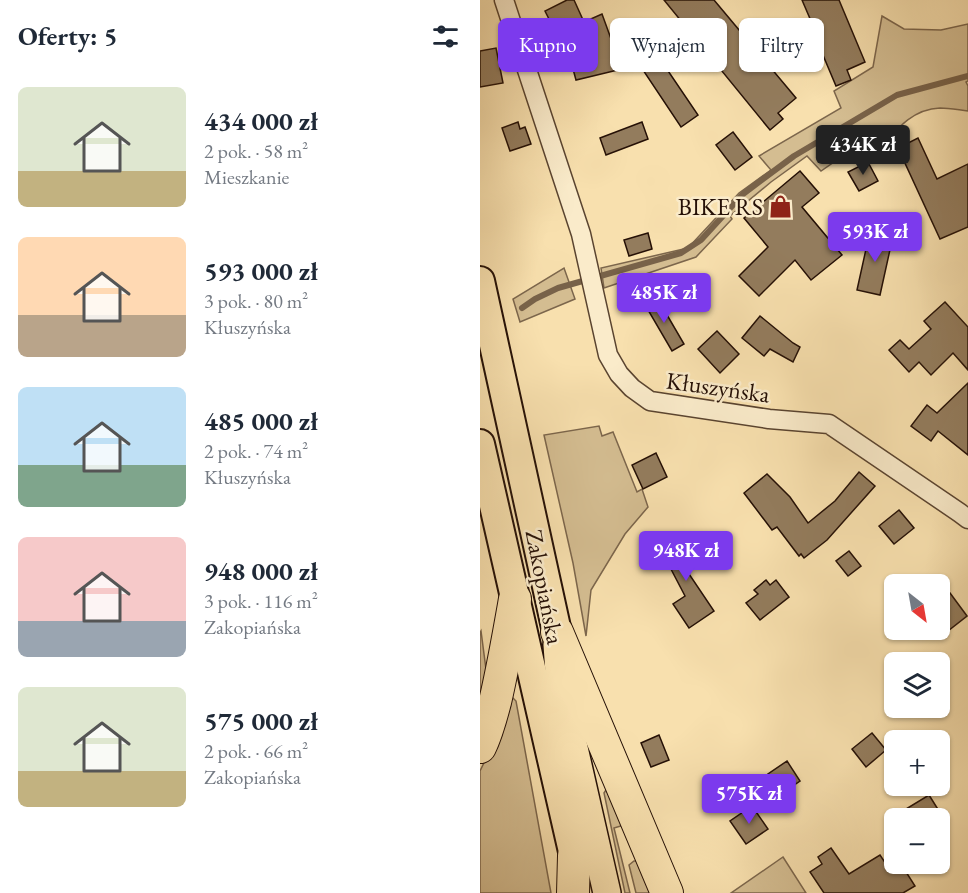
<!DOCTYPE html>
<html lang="pl">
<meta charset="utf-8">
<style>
:root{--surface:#fff;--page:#f2f2f3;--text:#1f2937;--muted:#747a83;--accent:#7c3aed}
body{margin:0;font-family:"EB Garamond",serif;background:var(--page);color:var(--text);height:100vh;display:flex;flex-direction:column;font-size:22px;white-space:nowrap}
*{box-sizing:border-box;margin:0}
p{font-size:20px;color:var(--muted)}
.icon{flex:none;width:33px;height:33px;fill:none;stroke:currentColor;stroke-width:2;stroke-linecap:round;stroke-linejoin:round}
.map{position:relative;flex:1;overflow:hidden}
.drawer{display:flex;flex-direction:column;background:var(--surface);width:480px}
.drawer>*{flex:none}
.top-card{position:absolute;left:18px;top:18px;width:380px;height:54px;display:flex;gap:12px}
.needle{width:39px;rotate:149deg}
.fabs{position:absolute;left:404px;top:574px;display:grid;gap:12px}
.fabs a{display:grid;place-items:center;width:66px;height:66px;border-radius:9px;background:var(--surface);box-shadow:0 2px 4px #0004;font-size:30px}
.price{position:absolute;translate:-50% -51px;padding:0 14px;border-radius:6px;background:var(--accent);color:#fff;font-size:20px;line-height:39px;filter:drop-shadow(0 2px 3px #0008)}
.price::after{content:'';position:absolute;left:50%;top:36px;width:18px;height:14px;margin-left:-9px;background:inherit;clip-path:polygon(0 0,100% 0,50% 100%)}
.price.on{background:#222;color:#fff}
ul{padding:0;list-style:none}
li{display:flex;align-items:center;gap:18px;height:150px;padding:0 18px}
li span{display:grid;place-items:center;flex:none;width:168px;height:120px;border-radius:9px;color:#555}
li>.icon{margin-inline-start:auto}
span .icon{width:72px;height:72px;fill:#fffc;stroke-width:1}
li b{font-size:26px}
h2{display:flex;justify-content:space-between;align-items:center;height:72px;padding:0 18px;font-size:26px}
.tag{padding:0 21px;border-radius:9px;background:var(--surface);box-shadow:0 2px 4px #0004;font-size:21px;line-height:54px}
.tag.on{background:var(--accent);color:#fff}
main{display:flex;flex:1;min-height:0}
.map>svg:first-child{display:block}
.green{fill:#d4bd91;stroke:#7c664c;stroke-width:1.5}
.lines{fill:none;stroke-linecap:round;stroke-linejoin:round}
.stream{stroke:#786249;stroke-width:6}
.building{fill:#937c5d;stroke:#251006;stroke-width:1.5}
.minor-casing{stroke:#5a4430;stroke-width:21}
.primary-casing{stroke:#251006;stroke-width:30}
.trunk-casing{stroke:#251006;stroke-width:32}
.motorway-casing{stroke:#251006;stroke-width:34}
.minor{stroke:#faebca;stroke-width:18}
.primary{stroke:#f8e0ae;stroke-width:27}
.trunk{stroke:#f8e0ae;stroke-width:28}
.motorway{stroke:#f8e0ae;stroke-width:32}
.labels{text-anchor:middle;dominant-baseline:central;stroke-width:5;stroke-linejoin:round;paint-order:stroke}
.poi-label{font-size:24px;fill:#251006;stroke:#faebca;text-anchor:end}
.street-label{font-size:24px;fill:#251006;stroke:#faebca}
</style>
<main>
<section class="drawer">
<h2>Oferty: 5<svg class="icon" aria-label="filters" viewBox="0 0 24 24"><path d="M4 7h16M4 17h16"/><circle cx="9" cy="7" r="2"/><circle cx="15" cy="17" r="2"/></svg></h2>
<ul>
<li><span style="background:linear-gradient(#dfe7d0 70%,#c2b280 0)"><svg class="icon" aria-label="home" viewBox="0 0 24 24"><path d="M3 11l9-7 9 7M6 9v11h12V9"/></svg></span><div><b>434 000 zł</b><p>2 pok. · 58 m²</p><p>Mieszkanie</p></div></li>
<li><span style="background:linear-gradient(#ffd9b3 65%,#b9a48a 0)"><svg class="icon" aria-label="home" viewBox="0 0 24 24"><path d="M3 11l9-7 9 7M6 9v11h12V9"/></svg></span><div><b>593 000 zł</b><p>3 pok. · 80 m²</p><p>Kłuszyńska</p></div></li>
<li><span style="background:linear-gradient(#bfe0f5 65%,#7fa58c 0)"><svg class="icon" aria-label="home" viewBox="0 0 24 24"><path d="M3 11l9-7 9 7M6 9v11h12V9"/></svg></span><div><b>485 000 zł</b><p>2 pok. · 74 m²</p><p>Kłuszyńska</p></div></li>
<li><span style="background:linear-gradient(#f6c9c9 70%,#9aa5b1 0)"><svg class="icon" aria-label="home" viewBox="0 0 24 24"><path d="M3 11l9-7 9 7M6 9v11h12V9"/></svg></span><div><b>948 000 zł</b><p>3 pok. · 116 m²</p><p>Zakopiańska</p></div></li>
<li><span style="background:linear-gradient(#dfe7d0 70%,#c2b280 0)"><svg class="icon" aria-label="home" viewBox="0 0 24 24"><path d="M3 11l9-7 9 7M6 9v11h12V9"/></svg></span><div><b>575 000 zł</b><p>2 pok. · 66 m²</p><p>Zakopiańska</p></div></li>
</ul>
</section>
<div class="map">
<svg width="488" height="893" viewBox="0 0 488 893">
<rect width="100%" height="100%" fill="#f8e0ae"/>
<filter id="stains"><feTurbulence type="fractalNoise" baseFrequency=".00333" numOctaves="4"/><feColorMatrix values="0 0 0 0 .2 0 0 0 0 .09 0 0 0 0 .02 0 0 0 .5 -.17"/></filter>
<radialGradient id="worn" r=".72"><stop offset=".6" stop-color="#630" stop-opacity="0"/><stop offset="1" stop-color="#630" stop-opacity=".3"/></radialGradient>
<g class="green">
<path d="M402,16L424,29L461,30L488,24V81L486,82L488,86V111C479,110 469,108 460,108C430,109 414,133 396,153L370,151L341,171L327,156L291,182L250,216L252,219L216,257L124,288L121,268L208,248L259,193L291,170L279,156L361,108L354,91L393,67Z"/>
<polygon points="84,268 95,299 40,322 33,299"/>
<polygon points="119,426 122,436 133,432 157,492 162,489 168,507 145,534 111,590 106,636 93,563 64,435"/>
<polygon points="1,631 7,677 0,702 0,633"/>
<polygon points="32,697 36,701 71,893 0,893 0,771 16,738"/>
<polygon points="126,790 129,793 144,825 134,828 150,893 145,893 124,793"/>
<polygon points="303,857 326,893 251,893"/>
<polygon points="154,861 159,861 172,893 156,893 149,865"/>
</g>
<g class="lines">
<polyline class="stream" points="42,308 55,299 78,288 201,253 221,240 263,194 314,156 417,95 488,76"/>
</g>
<g class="building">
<polygon points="87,0 94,0 104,22 122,14 142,69 96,80 83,32 77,35 65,11"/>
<polygon points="184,0 234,0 316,98 298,113 303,119 290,130"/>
<polygon points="322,0 359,0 385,62 367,70 371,80 356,86 332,29 334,28"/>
<polygon points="16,48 23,83 0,87 0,51"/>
<polygon points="180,59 218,115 201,127 163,70"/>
<polygon points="38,122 40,129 45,127 51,144 30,151 22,128"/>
<polygon points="162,122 168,139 126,155 120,138"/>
<polygon points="253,132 272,157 255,170 236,145"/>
<polygon points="438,138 457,179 488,164 488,227 460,239 418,148"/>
<polygon points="388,162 398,181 379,191 368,172"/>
<polygon points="320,171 339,193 322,207 362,255 331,280 315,260 279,296 259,276 288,247 264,218"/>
<polygon points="390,231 413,236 400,295 377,290"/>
<polygon points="168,233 172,249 149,256 144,240"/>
<polygon points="176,296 204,344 192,351 164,303"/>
<polygon points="465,302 488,327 488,370 473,353 451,375 439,362 429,372 409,350 420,340 429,349 451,329 444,321"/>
<polygon points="280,316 313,343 320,347 313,362 290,349 284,356 262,338"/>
<polygon points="237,331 259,354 240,373 218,349"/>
<polygon points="488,383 488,455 458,431 451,441 431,426 447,405 457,413"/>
<polygon points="176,453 187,477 163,489 152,465"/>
<polygon points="379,472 395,486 347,540 324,558 321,554 319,556 297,527 292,530 264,493 287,474 310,497 328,523 355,501"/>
<polygon points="419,510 434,528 414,544 399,526"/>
<polygon points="203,535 219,564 207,571 234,611 209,628 193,604 205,596 180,548"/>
<polygon points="369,551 381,566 368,576 356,561"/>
<polygon points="286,580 290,585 296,580 309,597 280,620 266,603 278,594 274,590"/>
<polygon points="470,593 487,616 459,638 459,602"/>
<polygon points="392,733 406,750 386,767 372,749"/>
<polygon points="179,735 189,760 171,767 161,743"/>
<polygon points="307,761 320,781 301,794 288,774"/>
<polygon points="449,795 464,819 433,819 426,809"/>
<polygon points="272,806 288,829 266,844 250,821"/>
<polygon points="351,848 369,874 400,855 408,867 412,864 421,864 435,886 423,893 344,893 330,872 342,864 338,857"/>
</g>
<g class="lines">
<defs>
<polyline id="minor" points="24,0 101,234 128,355 139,374 152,388 170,401 289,419 349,424 480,513 488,519"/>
<polyline id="primary" points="77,645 79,672 92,739 127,893"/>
<g id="trunk">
<polyline points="0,281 77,632"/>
<polyline points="0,444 94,856"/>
</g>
<g id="motorway">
<polyline points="77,632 187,893"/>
<path d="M0,747C7,733 11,717 15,702C23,668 29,633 35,599"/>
<polyline points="93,893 94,856"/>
</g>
</defs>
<use href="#minor" class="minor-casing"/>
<use href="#primary" class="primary-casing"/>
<use href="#trunk" class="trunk-casing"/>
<use href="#motorway" class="motorway-casing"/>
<use href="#minor" class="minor"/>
<use href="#primary" class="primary"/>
<use href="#trunk" class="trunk"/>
<use href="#motorway" class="motorway"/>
</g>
<defs>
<symbol id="shop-bare" viewBox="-9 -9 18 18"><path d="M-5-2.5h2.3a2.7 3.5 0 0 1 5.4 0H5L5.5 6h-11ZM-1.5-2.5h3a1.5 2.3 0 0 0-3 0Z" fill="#8f2418" stroke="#faebca" stroke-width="2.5" paint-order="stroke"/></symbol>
</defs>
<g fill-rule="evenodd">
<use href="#shop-bare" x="284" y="190" width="33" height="33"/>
</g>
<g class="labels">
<g class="poi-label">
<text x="283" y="206">BIKE RS</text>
</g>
<g class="street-label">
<text transform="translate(238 387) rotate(8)">Kłuszyńska</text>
<text transform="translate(65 587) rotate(79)">Zakopiańska</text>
</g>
</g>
<rect width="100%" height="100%" filter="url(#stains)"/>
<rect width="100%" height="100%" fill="url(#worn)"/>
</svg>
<div class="fabs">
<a><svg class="needle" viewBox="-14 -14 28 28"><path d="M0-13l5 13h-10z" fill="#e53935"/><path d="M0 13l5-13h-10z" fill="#747a83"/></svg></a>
<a><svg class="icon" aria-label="layers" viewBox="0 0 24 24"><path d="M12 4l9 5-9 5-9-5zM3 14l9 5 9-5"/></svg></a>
<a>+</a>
<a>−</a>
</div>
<b class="price on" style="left:383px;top:176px">434K zł</b>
<b class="price" style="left:395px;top:263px">593K zł</b>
<b class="price" style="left:184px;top:324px">485K zł</b>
<b class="price" style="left:206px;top:582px">948K zł</b>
<b class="price" style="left:269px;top:825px">575K zł</b>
<div class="top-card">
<a class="tag on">Kupno</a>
<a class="tag">Wynajem</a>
<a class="tag">Filtry</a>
</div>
</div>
</main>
